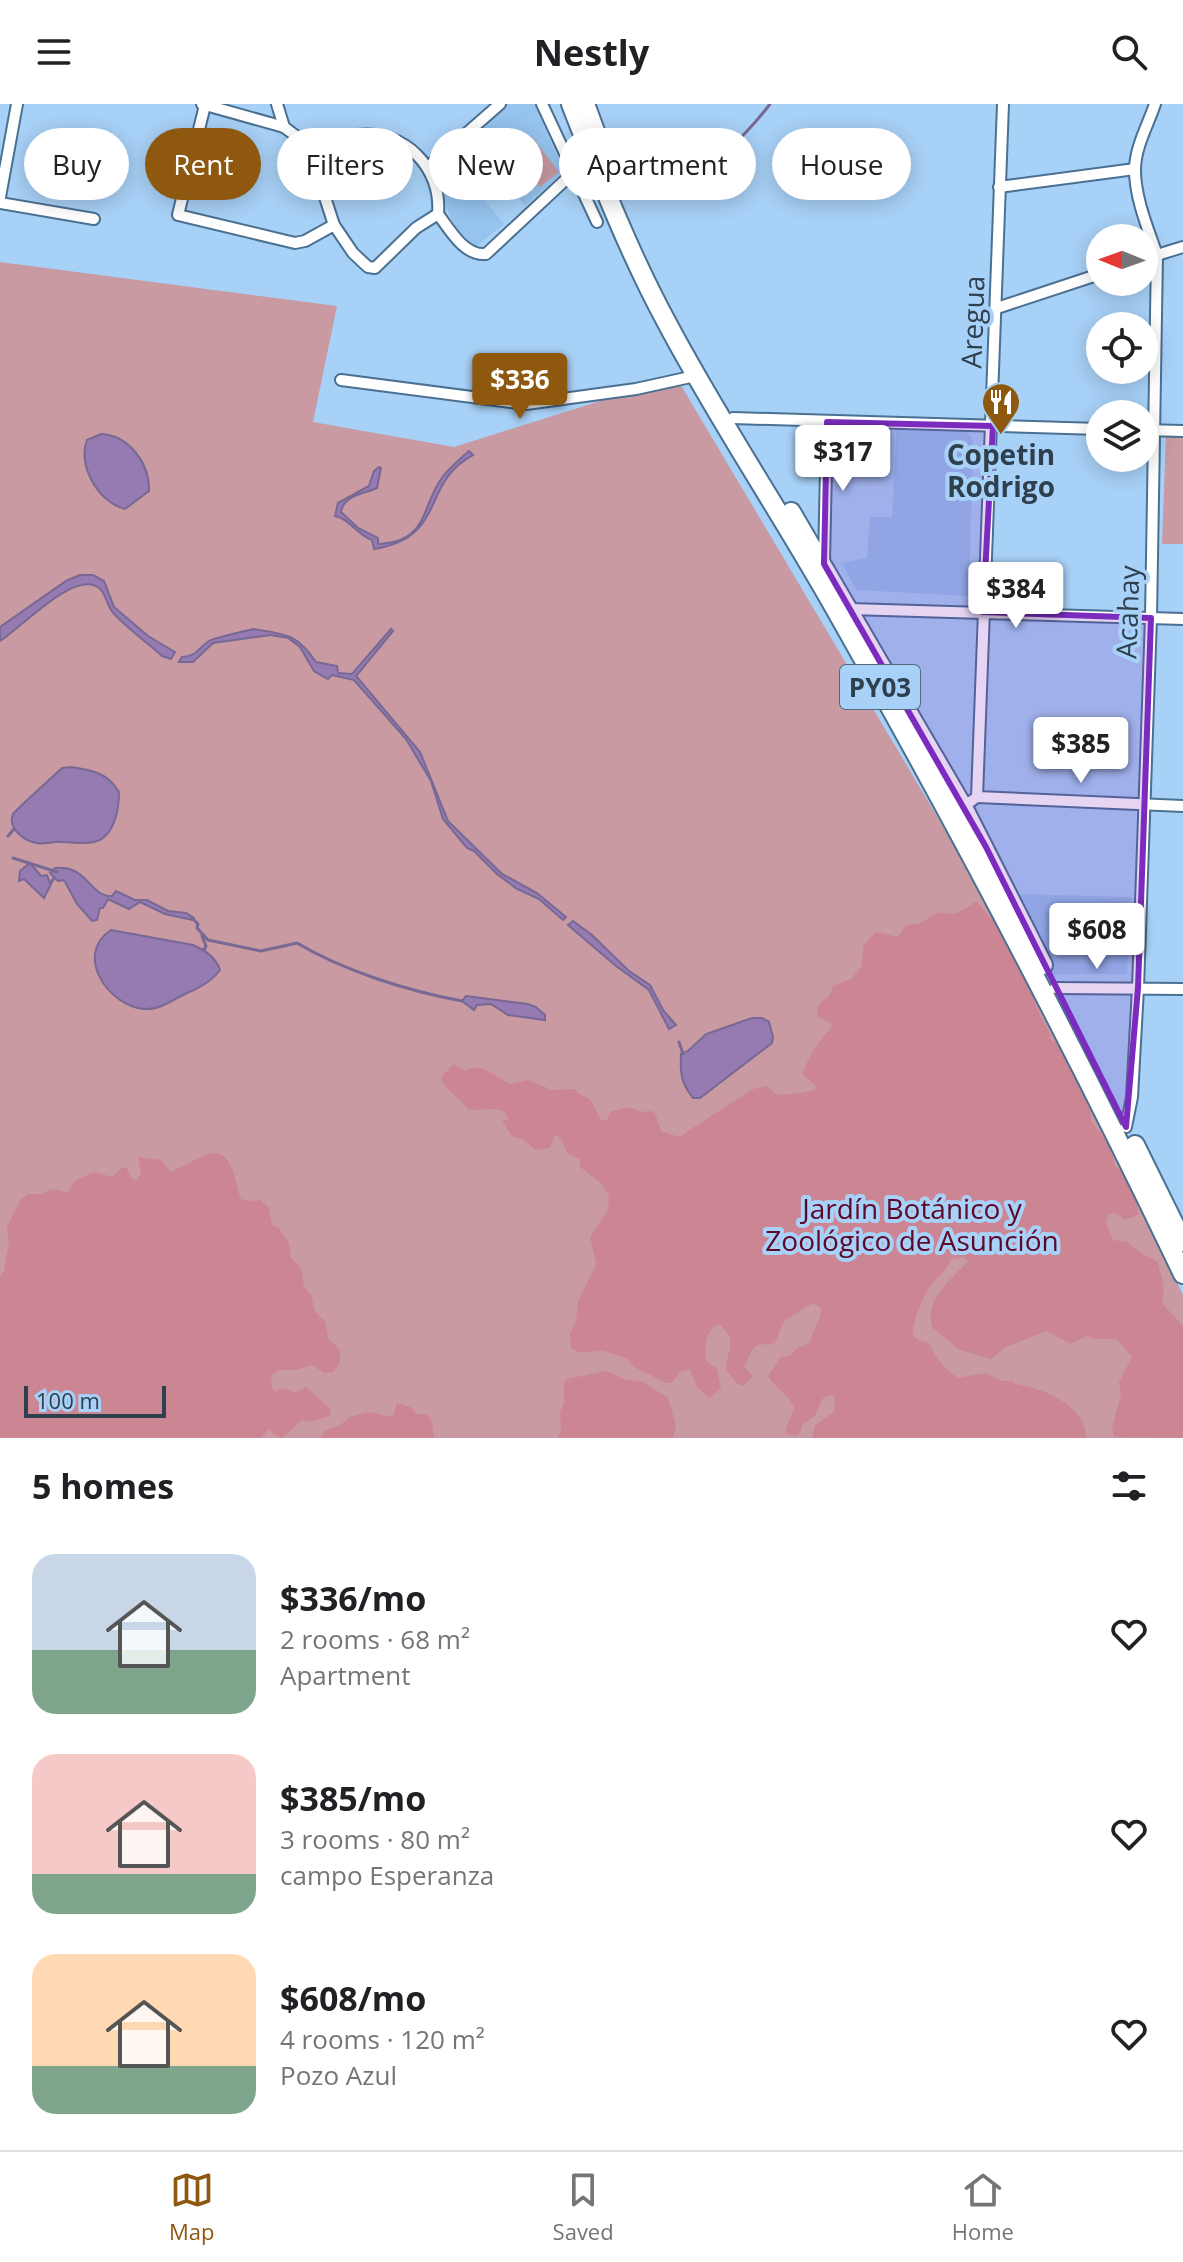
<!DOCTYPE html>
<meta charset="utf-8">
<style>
:root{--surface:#fff;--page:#f2f2f2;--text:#202124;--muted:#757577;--line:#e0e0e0;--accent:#8f580f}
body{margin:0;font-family:"Open Sans",sans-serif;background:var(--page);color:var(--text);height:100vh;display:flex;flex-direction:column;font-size:30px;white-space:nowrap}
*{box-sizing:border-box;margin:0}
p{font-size:26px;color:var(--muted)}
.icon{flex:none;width:44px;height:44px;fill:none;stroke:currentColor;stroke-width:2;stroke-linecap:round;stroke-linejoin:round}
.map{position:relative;height:1334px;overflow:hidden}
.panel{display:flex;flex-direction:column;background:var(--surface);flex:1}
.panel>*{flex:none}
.guide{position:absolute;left:24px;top:24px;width:1136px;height:72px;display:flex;gap:16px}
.needle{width:52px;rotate:271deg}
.buttons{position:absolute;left:1086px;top:120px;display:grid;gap:16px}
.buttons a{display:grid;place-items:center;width:72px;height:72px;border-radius:50%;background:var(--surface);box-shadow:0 4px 20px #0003;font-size:40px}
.scale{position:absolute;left:24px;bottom:20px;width:142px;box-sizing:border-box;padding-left:8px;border:4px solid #2e3f4e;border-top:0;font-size:22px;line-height:28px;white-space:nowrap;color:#2e3f4e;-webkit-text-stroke:6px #a8d1f7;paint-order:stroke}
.price{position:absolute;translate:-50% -68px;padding:0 18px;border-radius:8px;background:#fff;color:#222;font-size:26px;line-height:52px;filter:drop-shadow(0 2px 4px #0008)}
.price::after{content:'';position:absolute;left:50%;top:48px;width:24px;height:18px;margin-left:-12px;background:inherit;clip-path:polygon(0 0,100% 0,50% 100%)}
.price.selected{background:var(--accent);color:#fff}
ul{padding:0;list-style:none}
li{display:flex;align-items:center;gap:24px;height:200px;padding:0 32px}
li span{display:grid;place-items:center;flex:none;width:224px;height:160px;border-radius:24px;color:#555}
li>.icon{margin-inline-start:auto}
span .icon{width:96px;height:96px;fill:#fffc;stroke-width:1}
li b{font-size:34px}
h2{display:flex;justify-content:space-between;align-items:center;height:96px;padding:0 32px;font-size:34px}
.tag{padding:0 28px;border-radius:36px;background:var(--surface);box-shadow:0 4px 20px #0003;font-size:28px;line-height:72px}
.tag.selected{background:var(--accent);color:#fff}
header{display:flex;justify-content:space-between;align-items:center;height:104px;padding:0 32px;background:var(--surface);font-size:36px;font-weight:700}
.menu{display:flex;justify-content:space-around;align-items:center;height:112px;border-top:2px solid var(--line);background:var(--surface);font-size:22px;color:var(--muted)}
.menu a{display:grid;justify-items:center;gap:4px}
.menu .selected{color:var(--accent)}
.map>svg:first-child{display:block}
.built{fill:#96c4ef}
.green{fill:#c99aa2}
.forest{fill:#cb8593}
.water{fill:#967ab2;stroke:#776894;stroke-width:2}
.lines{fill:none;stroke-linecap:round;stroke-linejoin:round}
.stream{stroke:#776894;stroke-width:3}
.street-casing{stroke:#4a7092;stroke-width:14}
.highway-casing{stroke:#4a7092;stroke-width:22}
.street{stroke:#fff;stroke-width:10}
.highway{stroke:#fff;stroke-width:18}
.marked{fill:#7b2cbf;fill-opacity:0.2;stroke:#7b2cbf;stroke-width:6;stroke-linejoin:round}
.labels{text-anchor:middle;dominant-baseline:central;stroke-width:8;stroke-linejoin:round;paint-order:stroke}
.shield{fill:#a8d1f7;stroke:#536b81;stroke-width:2}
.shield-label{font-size:26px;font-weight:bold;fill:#2e3f4e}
.street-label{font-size:28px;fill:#2e3f4e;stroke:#a8d1f7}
.poi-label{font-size:28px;font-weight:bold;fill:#2e3f4e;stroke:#a8d1f7}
.park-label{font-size:28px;fill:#5e0728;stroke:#a8d1f7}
</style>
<header><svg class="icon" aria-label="menu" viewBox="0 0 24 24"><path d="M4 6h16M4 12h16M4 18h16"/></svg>Nestly<svg class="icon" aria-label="search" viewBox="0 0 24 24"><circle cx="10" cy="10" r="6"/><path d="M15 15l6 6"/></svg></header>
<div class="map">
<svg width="1183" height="1334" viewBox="0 0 1183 1334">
<rect width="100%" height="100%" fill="#a8d1f7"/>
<g class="built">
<polygon points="507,0 534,0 564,67 525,102 471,32"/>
<polygon points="450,54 504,120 474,144 453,120 434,70 439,62"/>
<polygon points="897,320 968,328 973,336 969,492 856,486 842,459 867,454 870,413 892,413"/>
<polygon points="1013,790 1131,793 1127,870 1054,870"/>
</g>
<g class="green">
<polygon points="532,33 559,68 540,83 512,48"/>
<polygon points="0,158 337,202 313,318 454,343 676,273 985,793 1084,985 1183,1191 1183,1334 0,1334"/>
<polygon points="1166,332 1183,333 1183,440 1162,440"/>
</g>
<g class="forest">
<path d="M976,797L1003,828L1004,837L1017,851V861C1035,877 1030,889 1038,907C1043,918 1049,923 1051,936L1064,943L1069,951L1072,965L1083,981L1090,998L1091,1017L1111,1043L1115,1062L1131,1077L1135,1086L1138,1111L1124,1116L1118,1110L1109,1109L1106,1118L1113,1136L1127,1138L1142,1150L1158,1158L1164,1185L1162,1199L1183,1222V1334L1114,1333L1112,1323L1121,1292L1119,1278L1132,1253L1117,1235H1093L1088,1231L1071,1240L1046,1227L1006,1243L991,1255L958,1245L932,1223C925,1194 951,1176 968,1157L965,1153L951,1155C947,1167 938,1172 931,1181C924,1190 911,1221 913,1231L920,1237L929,1239C936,1254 944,1265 958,1274L985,1269L1003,1277H1012L1014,1280C1041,1283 1088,1302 1086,1334H812L815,1321L834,1308L835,1293L831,1291L823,1294L815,1312L803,1320L800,1329L796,1332L786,1330V1325L794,1304C788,1289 776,1285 768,1272L781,1253L790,1252L796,1245L809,1239L820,1213L821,1204L813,1199L784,1217L775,1239C769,1241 762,1239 756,1242C751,1244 748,1257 744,1262L753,1273L742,1282L738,1280L726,1266C727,1245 739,1237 719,1220C705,1226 704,1243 706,1257L717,1265L721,1284L710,1294L697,1283L690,1265L681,1267L672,1279H667L636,1264L626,1254L603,1247L579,1248L571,1244L570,1230L576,1217L578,1198L596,1160L590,1133L608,1106L609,1092L602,1080L580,1063V1055L567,1049L562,1036L555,1030L550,1044L536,1046L522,1035L512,1032L502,1017L509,1015L504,1007L495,1005L469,1006C461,995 446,987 441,974L453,960L465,967C484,957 493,973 510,980L528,976L552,986L574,985L581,991L590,995L601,1016H607L610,1008L628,1003L642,1008L651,1007L655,1009L661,1027L679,1033L753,985L767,982L777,991C789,990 803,990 814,986L816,982L802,970C810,951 817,938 832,923L831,919L817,913C817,899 821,899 830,891L833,882L851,875L862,862L863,842L876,828L898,833L906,821L919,820L939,808C958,812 960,808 976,797Z"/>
<path d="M217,1049C235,1055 235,1080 241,1095L248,1097L260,1096L269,1104L272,1121L278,1123L289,1139L291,1154L301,1164L304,1182L311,1191L315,1208L325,1217L328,1234L340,1246V1258L333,1268L324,1269L312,1261L295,1266H280L272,1271L271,1280L274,1288L283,1284L295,1289L306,1283L329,1304L331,1311L311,1318L302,1316L282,1334L275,1331L269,1325L261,1334H0V1173L4,1167L9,1137L7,1123L20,1096L28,1090H40L53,1085L68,1089L74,1078L93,1068L113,1073L121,1064L126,1063L132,1075L137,1076L141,1070L138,1053L161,1056L171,1068L207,1050Z"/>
<polygon points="606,1267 624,1275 643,1278 668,1294 676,1321 673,1334 557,1334 561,1327 560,1308 564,1299 564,1279 567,1275"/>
<polygon points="397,1299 410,1303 417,1310 426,1310 432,1317 434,1334 320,1334 326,1326 339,1322 350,1313 369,1308 393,1313"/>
</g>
<g class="water">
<path d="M101,330C129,331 150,360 149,387L125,405C99,399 77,362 87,336Z"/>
<path d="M469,347L473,351C420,379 448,433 374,445L372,436C357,431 350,415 335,412L338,399L369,382L374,367L379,363L381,364L377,384C363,390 344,391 341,408L358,424L378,434V440C428,438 421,404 441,375C449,364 459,356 469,347Z"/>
<path d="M80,471H93L104,477L114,503L148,532L175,548L171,555L162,552C149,540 119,518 111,506C106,498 106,490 99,484C75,465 21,524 0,537V523L66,477Z"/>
<path d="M253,525C286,530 297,530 316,558L337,562L338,569L352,570L391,525L393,527L356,572L420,648L448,717L502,770L537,789L566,813L563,816L539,795L517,785L497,770L474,747L467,744L443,715L431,677L406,635L354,576L332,571L328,575L314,567L300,543L288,534L271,531L213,539L193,558H179L182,553C196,553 198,544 209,537C213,534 246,527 253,525Z"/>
<path d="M71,663C92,666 108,669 119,688C119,702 116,724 103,734C93,742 73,738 61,738C53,737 44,741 37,739C24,737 7,724 13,710C15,706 55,671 62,664Z"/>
<path d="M30,759L41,772L47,771L50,779L54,773L50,769L55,764C89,761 89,793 112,792L116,787L135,796H147L168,807L186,809L194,814L192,816L165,810L140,798L129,805L108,795L103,804H100L97,816L92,817L77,800L64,776L58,777L54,774L44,794L24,775L19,777L20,767Z"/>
<polygon points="573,817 592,831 629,867 650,881 663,906 676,921 669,925 649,886 616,862 568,821"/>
<path d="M111,826L193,841C205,846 216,853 220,866C211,878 199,884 185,890C173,896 159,906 145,905C109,903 73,851 111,826Z"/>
<polygon points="466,892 528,900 536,903 545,911 545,916 508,911 491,900 477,901 474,906 462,897"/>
<path d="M752,914H762L769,918L773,933L772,939L700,994H693C681,979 680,969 681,950L688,947L706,930Z"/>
</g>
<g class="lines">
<g class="stream">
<path d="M673,92C709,64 742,37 770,0"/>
<polyline points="8,732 14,725"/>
<polyline points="13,754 57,768"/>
<path d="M192,814L198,820L197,824L208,836L261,847L297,839C344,867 408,887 462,897"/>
<polyline points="202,832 206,842 204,846"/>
<polyline points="679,938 683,950"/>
</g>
<defs>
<g id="street">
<polyline points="202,0 284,23 308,41 334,121 353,149 368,163 375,164 416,124 438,110"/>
<polyline points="277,0 284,23"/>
<polyline points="542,0 597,118"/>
<polyline points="205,1 178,111 295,139 305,137 334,121"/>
<path d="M309,44C325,40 342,32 357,31C405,25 442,64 438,110C450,126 464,152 486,150L591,52"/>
<polyline points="429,62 500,0"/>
<polyline points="999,83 1135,65"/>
<polyline points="0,93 17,0"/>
<polyline points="0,99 94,115"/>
<polyline points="1144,155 1183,143"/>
<polyline points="997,204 1100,170"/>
<polyline points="341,276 526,300 636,285 695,272"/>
<polyline points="733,314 1100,325"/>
<polyline points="1144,326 1183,327"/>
<polyline points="824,458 827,318"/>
<polyline points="850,505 1183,515"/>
<polyline points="977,693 1183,702"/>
<polyline points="960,705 977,693 1003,0"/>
<polyline points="1055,884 1183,885"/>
<path d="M1126,1023L1132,993L1138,884L1151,514L1157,151C1148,125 1135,94 1135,66C1135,43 1148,21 1155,0"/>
</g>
<g id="highway">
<path d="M571,0C600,74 629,149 667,219C721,321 786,416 842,517C963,731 1077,948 1183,1170"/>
<polyline points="585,0 598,35"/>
<polyline points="791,408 963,703 1043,861"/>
<polyline points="1135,1041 1183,1138"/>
</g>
</defs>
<use href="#street" class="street-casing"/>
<use href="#highway" class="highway-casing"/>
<use href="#street" class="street"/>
<use href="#highway" class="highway"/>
</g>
<path class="marked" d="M827,318L993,322L983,508L1151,514L1138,884L1126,1023L986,743L824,460Z"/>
<defs>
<symbol id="restaurant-pin" viewBox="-11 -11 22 30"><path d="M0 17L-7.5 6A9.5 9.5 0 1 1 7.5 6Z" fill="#8f580f" stroke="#a8d1f7"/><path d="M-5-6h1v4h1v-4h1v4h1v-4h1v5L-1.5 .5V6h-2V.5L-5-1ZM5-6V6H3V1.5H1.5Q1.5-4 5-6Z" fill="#fff"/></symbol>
</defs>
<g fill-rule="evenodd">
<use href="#restaurant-pin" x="979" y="276" width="44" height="60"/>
</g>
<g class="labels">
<rect class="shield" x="840" y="561" width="80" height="44" rx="6"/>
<g class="shield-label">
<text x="880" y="583">PY03</text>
</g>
<g class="street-label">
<text transform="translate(972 218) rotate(-88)">Aregua</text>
<text transform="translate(1127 508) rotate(-88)">Acahay</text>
</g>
<g class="poi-label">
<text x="1001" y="350">Copetin<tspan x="1001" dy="32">Rodrigo</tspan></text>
</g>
<g class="park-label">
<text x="912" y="1104">Jardín Botánico y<tspan x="912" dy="32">Zoológico de Asunción</tspan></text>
</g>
</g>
</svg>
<div class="buttons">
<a><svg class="needle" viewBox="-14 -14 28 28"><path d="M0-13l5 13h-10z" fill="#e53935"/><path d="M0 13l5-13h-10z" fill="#757577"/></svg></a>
<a><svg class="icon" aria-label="locate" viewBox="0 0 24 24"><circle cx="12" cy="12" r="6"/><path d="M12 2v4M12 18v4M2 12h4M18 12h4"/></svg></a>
<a><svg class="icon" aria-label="layers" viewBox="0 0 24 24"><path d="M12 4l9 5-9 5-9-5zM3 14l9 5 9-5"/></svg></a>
</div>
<div class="scale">100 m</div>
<b class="price selected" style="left:520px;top:317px">$336</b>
<b class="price" style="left:843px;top:389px">$317</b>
<b class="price" style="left:1016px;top:526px">$384</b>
<b class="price" style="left:1081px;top:681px">$385</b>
<b class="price" style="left:1097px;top:867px">$608</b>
<div class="guide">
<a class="tag">Buy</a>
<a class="tag selected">Rent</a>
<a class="tag">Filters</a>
<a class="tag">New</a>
<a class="tag">Apartment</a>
<a class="tag">House</a>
</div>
</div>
<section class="panel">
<h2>5 homes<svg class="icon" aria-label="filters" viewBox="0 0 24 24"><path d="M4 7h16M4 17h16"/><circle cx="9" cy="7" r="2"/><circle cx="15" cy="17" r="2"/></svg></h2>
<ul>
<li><span style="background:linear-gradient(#c9d6e8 60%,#7fa58c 0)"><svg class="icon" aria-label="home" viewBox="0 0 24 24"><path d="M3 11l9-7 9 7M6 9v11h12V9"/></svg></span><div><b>$336/mo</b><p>2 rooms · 68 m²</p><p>Apartment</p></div><svg class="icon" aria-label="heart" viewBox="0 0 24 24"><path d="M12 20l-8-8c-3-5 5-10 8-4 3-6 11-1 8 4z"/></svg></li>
<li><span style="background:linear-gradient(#f6c9c9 75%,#7fa58c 0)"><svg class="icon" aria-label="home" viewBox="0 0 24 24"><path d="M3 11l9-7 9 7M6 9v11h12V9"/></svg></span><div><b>$385/mo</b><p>3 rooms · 80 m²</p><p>campo Esperanza</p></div><svg class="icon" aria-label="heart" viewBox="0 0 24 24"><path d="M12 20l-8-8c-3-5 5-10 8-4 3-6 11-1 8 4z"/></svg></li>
<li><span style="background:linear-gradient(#ffd9b3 70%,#7fa58c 0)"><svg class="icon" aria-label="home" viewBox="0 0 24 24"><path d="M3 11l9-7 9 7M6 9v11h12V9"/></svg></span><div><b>$608/mo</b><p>4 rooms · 120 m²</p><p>Pozo Azul</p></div><svg class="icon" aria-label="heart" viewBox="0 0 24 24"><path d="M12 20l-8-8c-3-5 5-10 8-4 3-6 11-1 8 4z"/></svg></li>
</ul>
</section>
<nav class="menu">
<a class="selected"><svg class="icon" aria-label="map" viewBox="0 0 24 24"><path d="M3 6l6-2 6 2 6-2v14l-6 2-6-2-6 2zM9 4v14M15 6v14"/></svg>Map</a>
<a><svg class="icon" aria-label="saved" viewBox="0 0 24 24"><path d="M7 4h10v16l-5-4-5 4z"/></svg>Saved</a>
<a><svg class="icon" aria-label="home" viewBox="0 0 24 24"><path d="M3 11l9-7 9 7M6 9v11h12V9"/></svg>Home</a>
</nav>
